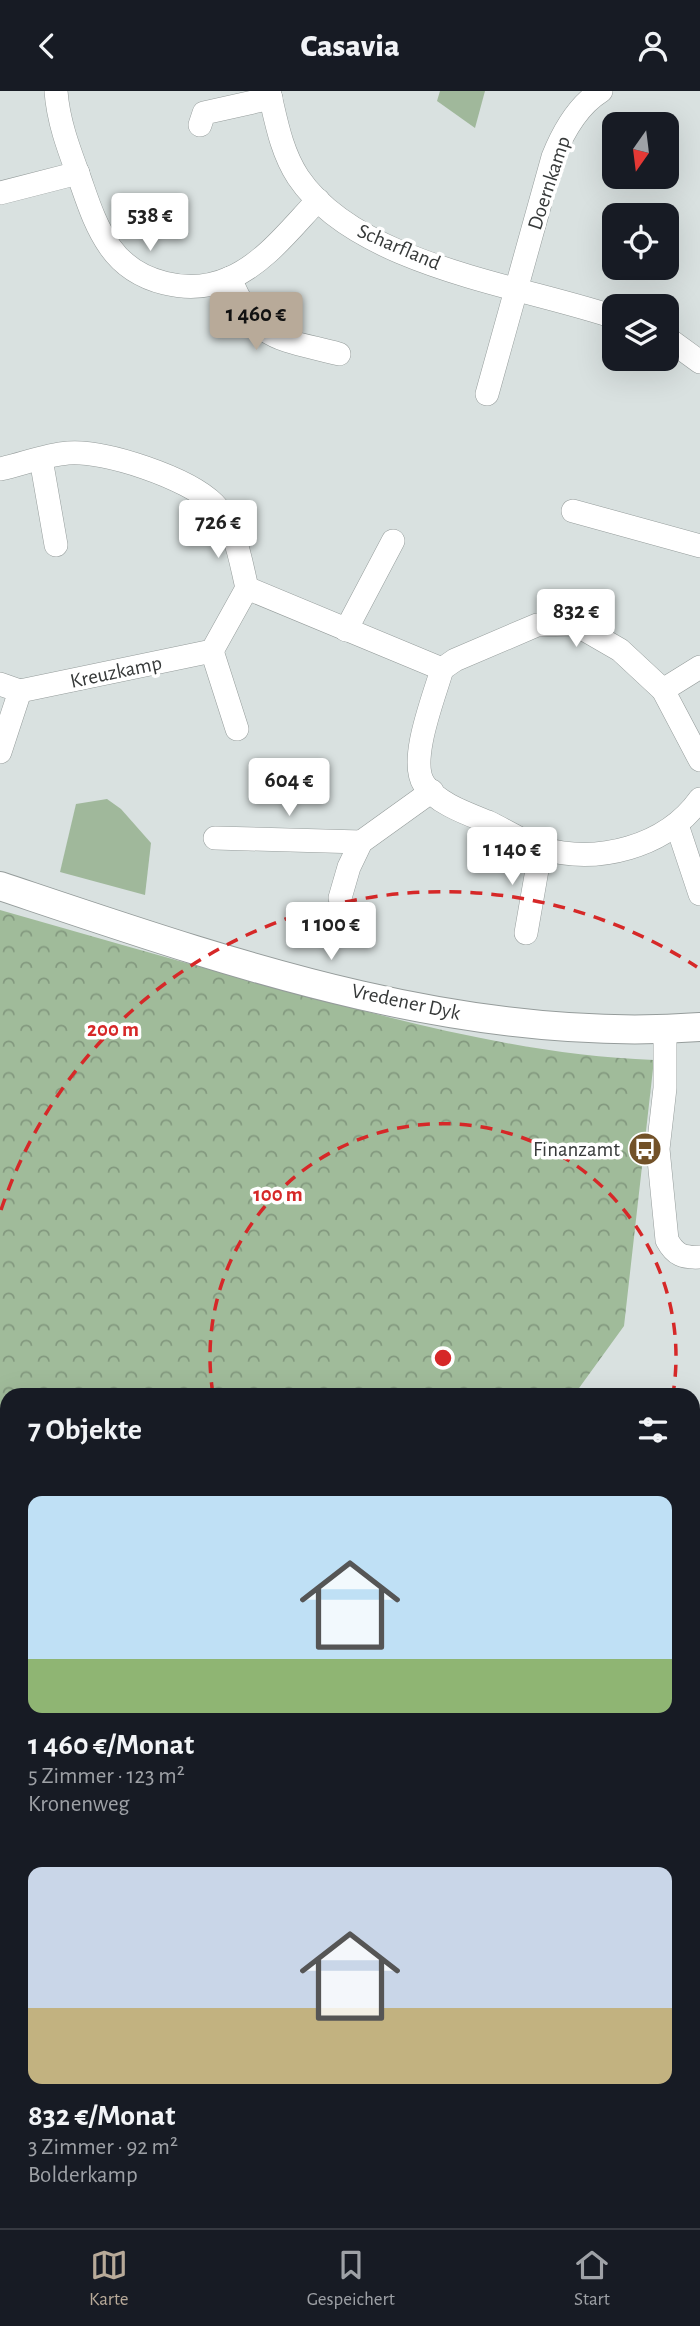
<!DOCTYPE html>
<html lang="de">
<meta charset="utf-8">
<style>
:root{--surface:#171b24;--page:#20242c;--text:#f1f3f6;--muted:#9ea1a6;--line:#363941;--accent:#b8aa99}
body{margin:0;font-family:"Alegreya Sans",sans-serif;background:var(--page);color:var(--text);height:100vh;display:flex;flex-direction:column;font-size:26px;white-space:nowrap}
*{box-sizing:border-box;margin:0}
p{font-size:23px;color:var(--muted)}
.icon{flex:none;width:38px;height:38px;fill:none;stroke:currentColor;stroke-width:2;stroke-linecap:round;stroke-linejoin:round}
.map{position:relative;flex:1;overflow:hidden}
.side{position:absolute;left:0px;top:1297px;width:700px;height:842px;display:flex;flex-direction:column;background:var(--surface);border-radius:21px 21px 0 0;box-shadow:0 7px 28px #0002}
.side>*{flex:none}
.needle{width:46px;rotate:194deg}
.tools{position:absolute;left:602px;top:21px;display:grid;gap:14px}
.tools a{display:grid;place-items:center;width:77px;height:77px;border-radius:14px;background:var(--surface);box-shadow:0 7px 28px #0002;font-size:35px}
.price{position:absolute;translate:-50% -60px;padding:0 16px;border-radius:7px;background:#fff;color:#222;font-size:23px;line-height:46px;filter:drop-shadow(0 2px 4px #0008)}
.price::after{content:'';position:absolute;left:50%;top:42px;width:21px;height:16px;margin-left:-10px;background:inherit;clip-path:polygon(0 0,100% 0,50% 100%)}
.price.selected{background:var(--accent);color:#111}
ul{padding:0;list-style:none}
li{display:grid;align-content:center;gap:14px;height:371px;padding:0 28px}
li span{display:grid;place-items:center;height:217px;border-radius:14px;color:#555}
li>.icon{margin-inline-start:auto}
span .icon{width:126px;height:126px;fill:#fffc;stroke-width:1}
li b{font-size:30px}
h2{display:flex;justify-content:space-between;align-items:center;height:84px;padding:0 28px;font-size:30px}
header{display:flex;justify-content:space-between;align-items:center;height:91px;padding:0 28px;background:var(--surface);font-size:32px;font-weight:800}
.menu{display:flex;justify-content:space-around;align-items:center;height:98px;border-top:2px solid var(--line);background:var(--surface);font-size:19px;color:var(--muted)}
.menu a{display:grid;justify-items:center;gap:4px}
.menu .selected{color:var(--accent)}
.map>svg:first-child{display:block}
.forest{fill:url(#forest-crowns)}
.park{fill:#a0b89b}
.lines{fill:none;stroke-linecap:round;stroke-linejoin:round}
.minor-casing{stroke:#959c9b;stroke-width:24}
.major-casing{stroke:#959c9b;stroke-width:30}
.minor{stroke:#fff;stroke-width:23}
.major{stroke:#fff;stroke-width:28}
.ring{fill:none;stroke:#d62828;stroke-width:3.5;stroke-dasharray:12 9}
.labels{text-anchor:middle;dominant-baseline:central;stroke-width:7;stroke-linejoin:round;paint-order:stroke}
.street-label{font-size:21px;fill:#363939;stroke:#fff}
.poi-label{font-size:21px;fill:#363939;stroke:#fff;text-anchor:end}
.centre{fill:#d62828;stroke:#fff;stroke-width:3.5}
.ring-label{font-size:21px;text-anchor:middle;font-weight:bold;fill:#d62828;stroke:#fff;stroke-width:7;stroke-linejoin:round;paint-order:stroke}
</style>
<header><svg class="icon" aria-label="back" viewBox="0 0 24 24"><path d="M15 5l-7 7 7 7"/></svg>Casavia<svg class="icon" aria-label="person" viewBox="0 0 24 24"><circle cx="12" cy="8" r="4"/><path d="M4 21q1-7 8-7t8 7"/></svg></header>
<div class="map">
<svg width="700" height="2137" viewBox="0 0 700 2137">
<defs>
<pattern id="forest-crowns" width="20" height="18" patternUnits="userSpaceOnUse" patternTransform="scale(1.75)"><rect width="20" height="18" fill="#a0bb9a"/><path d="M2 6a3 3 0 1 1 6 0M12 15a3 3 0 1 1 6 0" fill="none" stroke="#83997f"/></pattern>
</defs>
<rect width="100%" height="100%" fill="#d9e1e0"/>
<path class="forest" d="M0,819C112,851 224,883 337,913C441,940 545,965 654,969L624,1235L574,1304H7V1367L0,1363Z"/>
<g class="park">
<polygon points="440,0 485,0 475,37 437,10"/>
<polygon points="107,708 121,718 151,752 145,804 60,781 76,713"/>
</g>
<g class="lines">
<defs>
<g id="minor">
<path d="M56,0C58,29 68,56 78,83C87,108 94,133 110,156C136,193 190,205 230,187C265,172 292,136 318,109"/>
<path d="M269,0C276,29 281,60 298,86C357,174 519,194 614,226"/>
<polyline points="200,34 204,22 271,7"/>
<polyline points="0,102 78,82"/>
<path d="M230,187C256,251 278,247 339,263"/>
<polyline points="667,247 700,271"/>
<path d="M487,303L553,66C563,41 577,15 601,0"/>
<polyline points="41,368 56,454"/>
<path d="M0,378C23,373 45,364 68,362C105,359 188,387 214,413C236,435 240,468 247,497L442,578L455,569L537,534L575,533L620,559L663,599L700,669"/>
<polyline points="573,420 700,455"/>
<polyline points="346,539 393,450"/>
<polyline points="212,560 237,638"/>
<path d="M442,578C435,604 408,669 424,693C436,712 468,723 488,731C505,739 523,751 541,757C597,774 666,756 700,708"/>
<polyline points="0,593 20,600 0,661"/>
<polyline points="663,599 700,576"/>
<polyline points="20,600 212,560 247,497"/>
<polyline points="677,734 700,803"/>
<polyline points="215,747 361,751"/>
<polyline points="340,807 349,776 361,751 432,700"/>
<polyline points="526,842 541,756"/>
<path d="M665,937V997L658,1058L667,1149C675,1164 683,1167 700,1166"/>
<polyline points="0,1399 7,1402"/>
<polyline points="693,1410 700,1413"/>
<polyline points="0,1542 7,1545"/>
<polyline points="693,1655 700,1657"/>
<polyline points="693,1756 700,1738"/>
<polyline points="0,1795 7,1797"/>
<polyline points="693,1858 700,1855"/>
<polyline points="0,1884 7,1869"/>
<polyline points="693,1889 700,1905"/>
<polyline points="0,1972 7,1975"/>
<polyline points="693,2017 700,2021"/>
<polyline points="693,2131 700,2118"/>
<polyline points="458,2132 473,2132"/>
<polyline points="625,2132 636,2137"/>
<polyline points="496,2137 500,2132"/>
</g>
<path id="major" d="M0,795C224,870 460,954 700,936"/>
</defs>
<use href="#minor" class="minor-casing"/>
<use href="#major" class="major-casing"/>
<use href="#minor" class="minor"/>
<use href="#major" class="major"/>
</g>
<g class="ring">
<path d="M213 1303A233 233 0 1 1 673 1303"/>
<path d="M1 1119A466 466 0 0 1 697 876"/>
</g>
<defs>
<symbol id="bus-disc" viewBox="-11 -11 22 22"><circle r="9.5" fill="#725128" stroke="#fff"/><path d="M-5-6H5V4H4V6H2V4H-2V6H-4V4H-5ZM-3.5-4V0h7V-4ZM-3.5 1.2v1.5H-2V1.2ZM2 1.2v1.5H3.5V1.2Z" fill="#fff"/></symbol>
</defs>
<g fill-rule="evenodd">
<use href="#bus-disc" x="626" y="1039" width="38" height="38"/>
</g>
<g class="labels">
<g class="street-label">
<text transform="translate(549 92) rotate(-72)">Doernkamp</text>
<text transform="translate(399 156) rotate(23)">Scharfland</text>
<text transform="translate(116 581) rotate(-12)">Kreuzkamp</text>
<text transform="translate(406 911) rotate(12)">Vredener Dyk</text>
</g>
<g class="poi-label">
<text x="620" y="1058">Finanzamt</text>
</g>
</g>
<circle cx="443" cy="1267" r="10" class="centre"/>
<g class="ring-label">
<text x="113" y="945">200 m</text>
<text x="278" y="1110">100 m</text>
</g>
</svg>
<div class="tools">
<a><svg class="needle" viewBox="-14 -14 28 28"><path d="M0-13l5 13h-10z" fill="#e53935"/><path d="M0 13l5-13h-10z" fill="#9ea1a6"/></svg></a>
<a><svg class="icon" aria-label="locate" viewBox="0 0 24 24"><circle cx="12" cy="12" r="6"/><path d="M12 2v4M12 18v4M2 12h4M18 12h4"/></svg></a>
<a><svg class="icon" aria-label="layers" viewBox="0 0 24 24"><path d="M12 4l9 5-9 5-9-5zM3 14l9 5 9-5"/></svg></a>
</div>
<b class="price" style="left:150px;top:162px">538 €</b>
<b class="price selected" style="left:256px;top:261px">1 460 €</b>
<b class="price" style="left:218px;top:469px">726 €</b>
<b class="price" style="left:576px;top:558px">832 €</b>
<b class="price" style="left:289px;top:727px">604 €</b>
<b class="price" style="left:512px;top:796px">1 140 €</b>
<b class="price" style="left:331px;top:871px">1 100 €</b>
<section class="side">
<h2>7 Objekte<svg class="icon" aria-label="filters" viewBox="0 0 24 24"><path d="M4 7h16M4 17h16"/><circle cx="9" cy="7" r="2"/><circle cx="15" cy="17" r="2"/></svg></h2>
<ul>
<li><span style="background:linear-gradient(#bfe0f5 75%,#8fb573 0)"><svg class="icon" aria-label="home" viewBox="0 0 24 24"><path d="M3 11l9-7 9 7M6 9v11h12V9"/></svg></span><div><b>1 460 €/Monat</b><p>5 Zimmer · 123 m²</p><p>Kronenweg</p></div></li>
<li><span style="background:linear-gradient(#c9d6e8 65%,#c2b280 0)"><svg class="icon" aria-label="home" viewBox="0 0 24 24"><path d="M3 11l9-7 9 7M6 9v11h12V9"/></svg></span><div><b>832 €/Monat</b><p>3 Zimmer · 92 m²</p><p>Bolderkamp</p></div></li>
</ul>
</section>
</div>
<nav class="menu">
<a class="selected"><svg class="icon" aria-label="map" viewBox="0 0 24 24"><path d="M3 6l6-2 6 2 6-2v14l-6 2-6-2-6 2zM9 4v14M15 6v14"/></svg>Karte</a>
<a><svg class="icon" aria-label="saved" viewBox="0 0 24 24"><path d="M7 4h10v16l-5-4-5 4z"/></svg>Gespeichert</a>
<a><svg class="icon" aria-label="home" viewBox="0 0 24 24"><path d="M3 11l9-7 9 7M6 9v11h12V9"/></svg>Start</a>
</nav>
